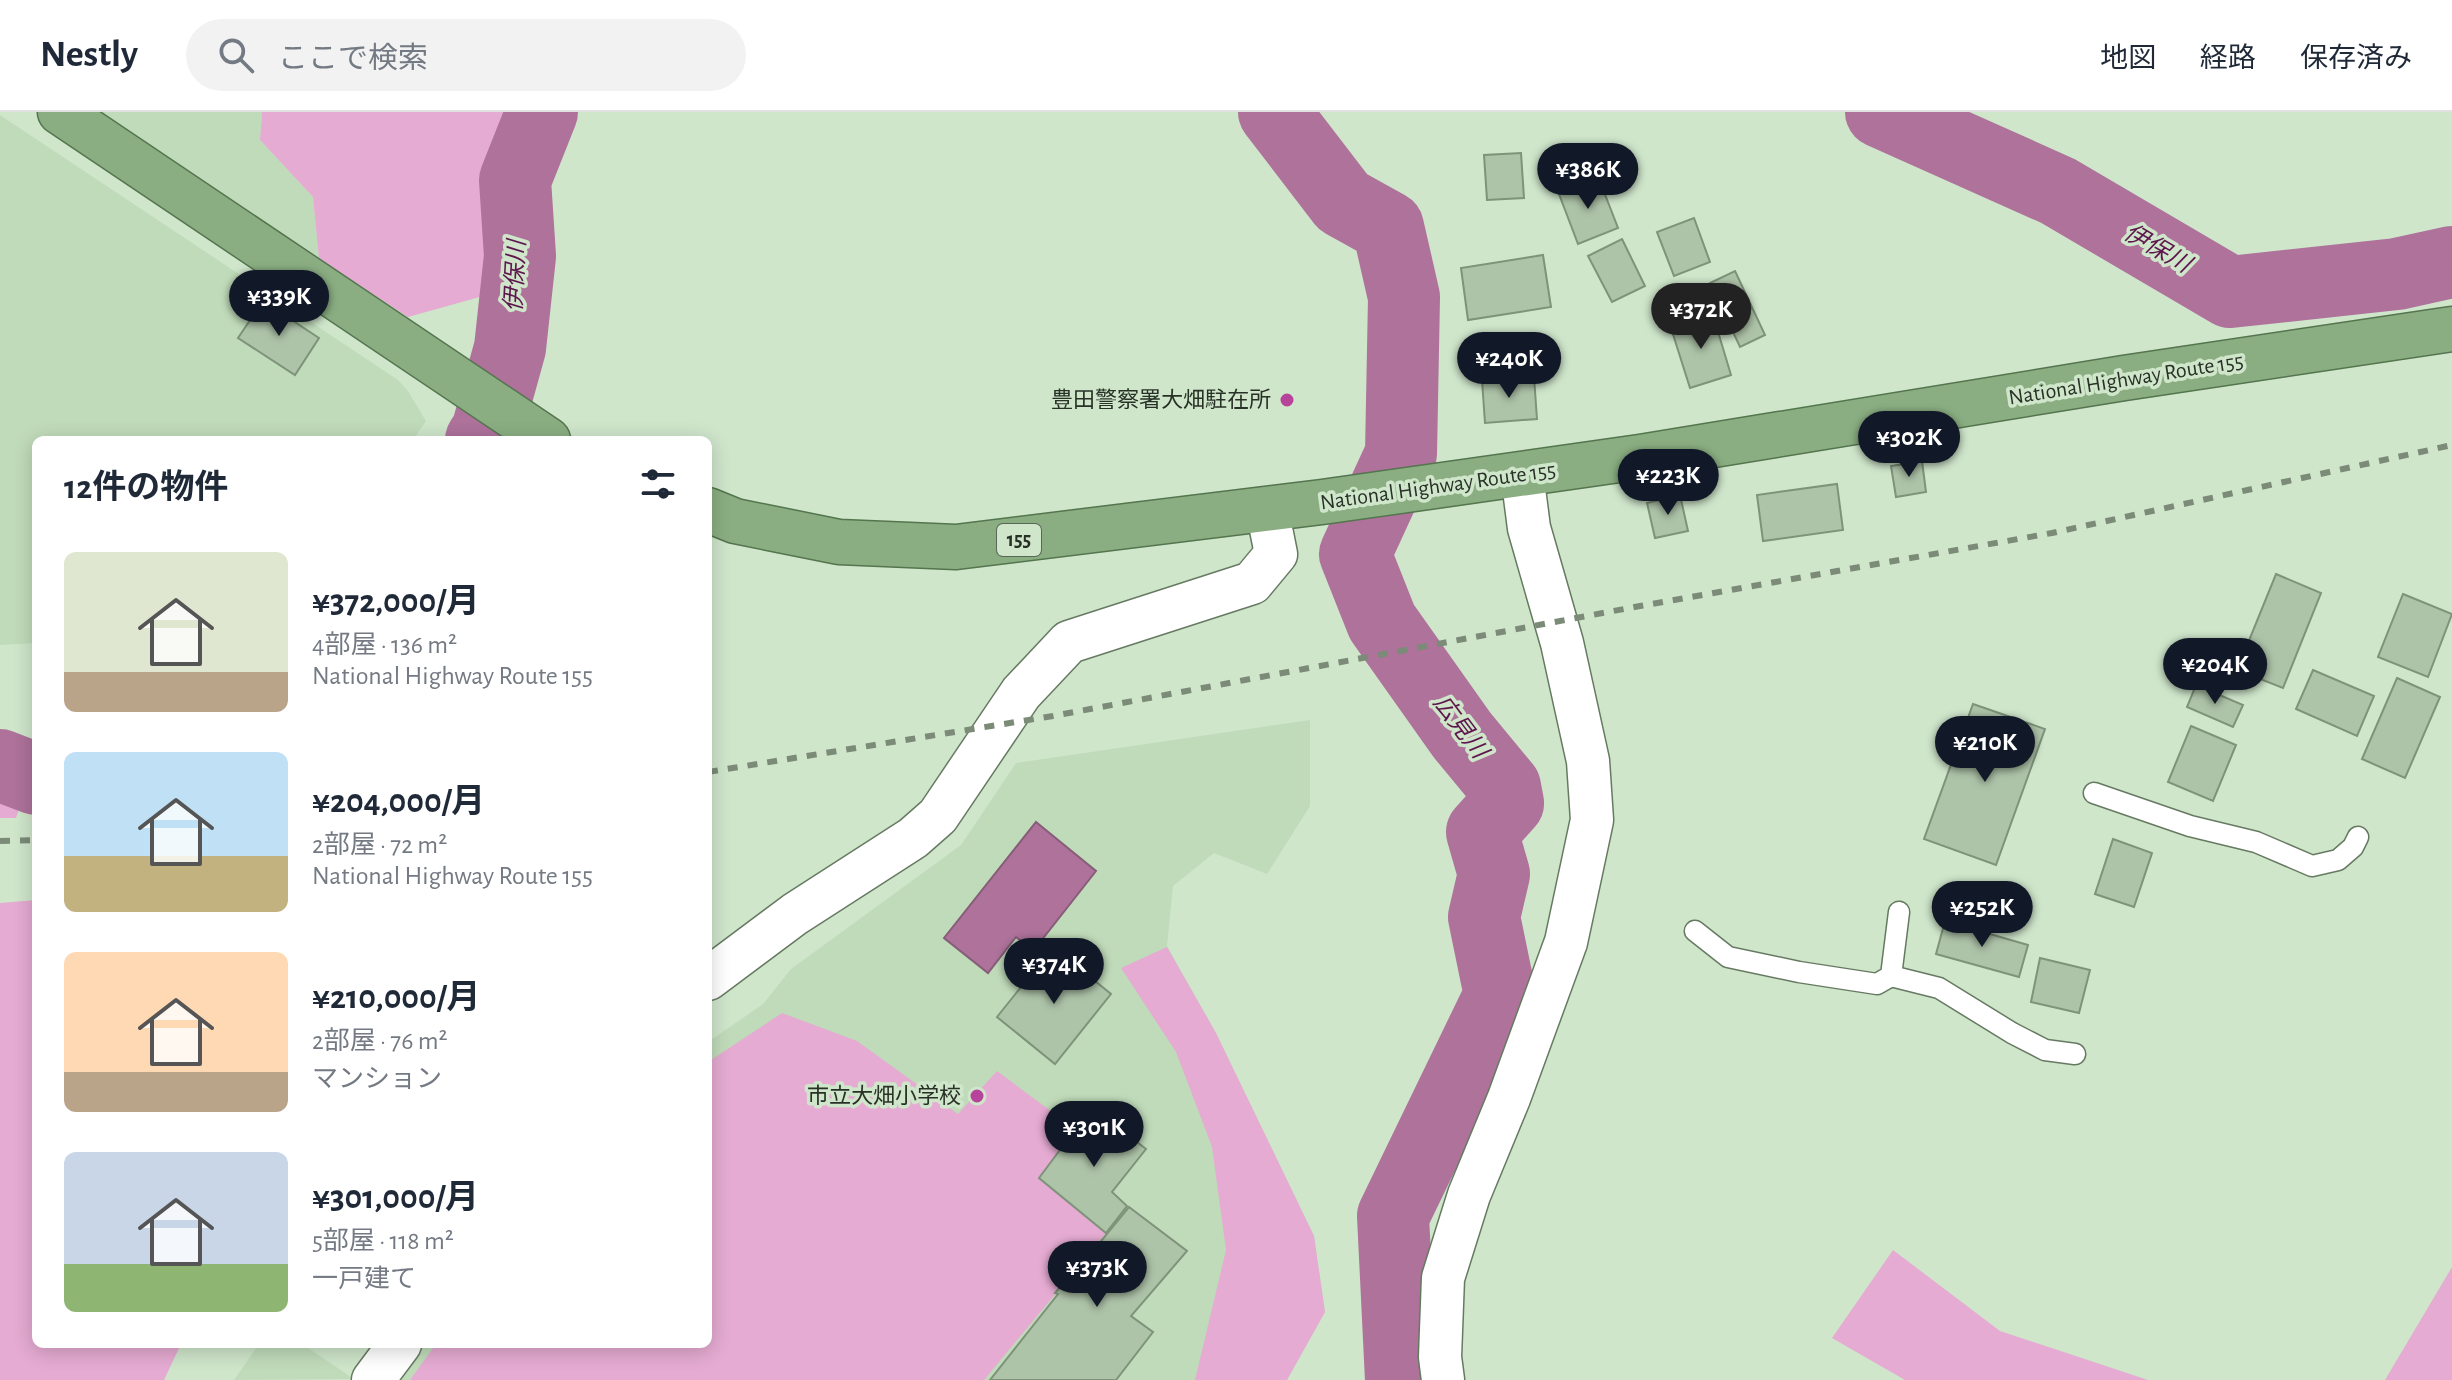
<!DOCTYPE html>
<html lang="ja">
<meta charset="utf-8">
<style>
:root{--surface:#fff;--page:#f2f2f3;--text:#1f2937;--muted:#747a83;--line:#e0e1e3;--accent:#111827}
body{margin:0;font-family:"Alegreya Sans","Noto Sans JP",sans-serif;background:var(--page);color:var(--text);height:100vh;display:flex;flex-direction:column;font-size:30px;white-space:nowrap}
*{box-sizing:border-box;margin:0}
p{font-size:26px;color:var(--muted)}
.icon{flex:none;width:44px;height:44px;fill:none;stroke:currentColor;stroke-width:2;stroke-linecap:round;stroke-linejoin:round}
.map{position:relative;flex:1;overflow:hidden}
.drawer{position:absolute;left:32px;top:324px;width:680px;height:912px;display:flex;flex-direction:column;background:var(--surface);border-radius:12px;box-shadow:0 4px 20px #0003}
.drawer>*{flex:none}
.price{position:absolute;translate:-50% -68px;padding:0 18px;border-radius:28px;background:var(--accent);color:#fff;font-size:26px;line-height:52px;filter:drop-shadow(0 2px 4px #0008)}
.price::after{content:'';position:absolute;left:50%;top:48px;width:24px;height:18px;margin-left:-12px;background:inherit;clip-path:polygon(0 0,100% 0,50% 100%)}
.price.selected{background:#222;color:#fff}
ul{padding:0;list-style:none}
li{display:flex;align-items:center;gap:24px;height:200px;padding:0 32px}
li span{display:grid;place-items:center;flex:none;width:224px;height:160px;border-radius:12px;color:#555}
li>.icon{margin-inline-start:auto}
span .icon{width:96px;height:96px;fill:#fffc;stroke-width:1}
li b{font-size:34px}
h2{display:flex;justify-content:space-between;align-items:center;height:96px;padding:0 32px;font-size:34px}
header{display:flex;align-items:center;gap:48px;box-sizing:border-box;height:112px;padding:0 40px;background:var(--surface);border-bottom:2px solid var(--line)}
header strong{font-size:38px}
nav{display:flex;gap:44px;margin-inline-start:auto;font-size:28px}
.search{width:560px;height:72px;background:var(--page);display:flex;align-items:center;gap:20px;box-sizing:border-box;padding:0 28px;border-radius:44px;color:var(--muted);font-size:30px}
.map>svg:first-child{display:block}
.built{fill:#c0dbba}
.green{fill:#e5abd2}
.water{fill:#ae729b;stroke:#865e78;stroke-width:2}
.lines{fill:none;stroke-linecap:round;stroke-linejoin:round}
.river{stroke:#ae729b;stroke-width:72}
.building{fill:#aec4a9;stroke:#7e937a;stroke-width:2}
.service-casing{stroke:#667a62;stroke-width:23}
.minor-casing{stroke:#667a62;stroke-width:45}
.trunk-casing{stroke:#54754e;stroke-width:47}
.service{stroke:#fff;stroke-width:20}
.minor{stroke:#fff;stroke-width:42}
.trunk{stroke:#8aae82;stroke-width:44}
.rail{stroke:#7b8b78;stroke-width:6;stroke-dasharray:10 10;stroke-linecap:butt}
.poi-dot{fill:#b8439b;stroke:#cfe6cb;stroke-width:3}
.labels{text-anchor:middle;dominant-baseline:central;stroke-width:7;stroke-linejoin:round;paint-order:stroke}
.shield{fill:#cfe6cb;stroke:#5a6758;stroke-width:2}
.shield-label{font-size:20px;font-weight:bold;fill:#283126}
.street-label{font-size:22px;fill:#283126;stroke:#cfe6cb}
.poi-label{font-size:22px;fill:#283126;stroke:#cfe6cb;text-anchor:end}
.water-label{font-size:24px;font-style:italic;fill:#5e164d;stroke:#cfe6cb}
</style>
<header>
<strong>Nestly</strong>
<div class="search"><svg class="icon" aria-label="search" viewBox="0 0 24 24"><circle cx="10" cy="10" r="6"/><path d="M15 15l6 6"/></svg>ここで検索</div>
<nav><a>地図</a><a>経路</a><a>保存済み</a></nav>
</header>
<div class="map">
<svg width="2452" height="1268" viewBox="0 0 2452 1268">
<rect width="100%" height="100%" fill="#cfe6cb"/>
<g class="built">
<polygon points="96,0 262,0 260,28 313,85 319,147"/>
<polygon points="0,3 398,268 408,279 426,309 413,328 36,328 36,531 0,533"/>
<polygon points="1310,608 1310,694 1267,762 1214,741 1173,774 1167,834 1216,921 1314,1124 1325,1200 1287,1268 393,1268 420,1232 708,1232 708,930 763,892 791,857 961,733 1016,651"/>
<polygon points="259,1232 302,1232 354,1267 234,1268"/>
</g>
<g class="green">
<polygon points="262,0 523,0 495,80 501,163 494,181 408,205 319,147 313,85 260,28"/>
<polygon points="0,669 26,677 16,706 0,706"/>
<polygon points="36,788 36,1232 181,1232 164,1268 0,1268 0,791"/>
<polygon points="1167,835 1216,921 1314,1124 1325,1200 1287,1268 1195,1268 1226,1138 1212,1035 1176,940 1121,856"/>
<polygon points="782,901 857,929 958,1002 997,959 1075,1017 1039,1066 1106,1121 984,1268 410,1268 436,1232 708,1232 708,950"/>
<polygon points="1893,1138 2000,1219 2148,1268 1905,1268 1832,1226"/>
<polygon points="2452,1155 2452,1268 2385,1268"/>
</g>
<polygon class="water" points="1036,710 1096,759 1033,839 1016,825 988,861 944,826"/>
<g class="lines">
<g class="river">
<polyline points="1274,0 1343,90 1388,115 1404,185 1401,342 1355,442 1382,510 1462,623 1505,675 1508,691 1482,720 1494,762 1484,805 1500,883 1393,1104 1401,1268"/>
<polyline points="1881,0 2058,79 2230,180 2397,162 2452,150"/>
<polyline points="481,328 487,319 510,236 520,144 515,68 542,0"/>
<polyline points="0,653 36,667"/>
</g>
</g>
<g class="building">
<polygon points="1521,41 1524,86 1487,88 1484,43"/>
<polygon points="1599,67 1618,116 1578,132 1559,82"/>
<polygon points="1694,106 1710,150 1674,164 1657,120"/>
<polygon points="1622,127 1645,174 1612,190 1588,144"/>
<polygon points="1543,143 1551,195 1468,208 1461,156"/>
<polygon points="1735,159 1765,223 1740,235 1710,171"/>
<polygon points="263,189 319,226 295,263 238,226"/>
<polygon points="1713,203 1731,263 1690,276 1671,216"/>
<polygon points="1534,265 1537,307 1485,311 1482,268"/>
<polygon points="1922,349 1926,380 1896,385 1891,354"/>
<polygon points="1837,372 1843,418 1763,429 1757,383"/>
<polygon points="1680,383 1688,419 1655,426 1647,391"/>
<polygon points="2276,462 2321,481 2283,576 2237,558"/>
<polygon points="2403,482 2452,502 2428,565 2378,545"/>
<polygon points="2313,558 2374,584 2357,624 2296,597"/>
<polygon points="2397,566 2440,585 2405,666 2362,647"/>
<polygon points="2196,573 2243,593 2233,615 2187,595"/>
<polygon points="1973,592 2045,617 1996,753 1924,727"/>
<polygon points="2191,614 2236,633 2213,689 2168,670"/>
<polygon points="2113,727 2152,741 2134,795 2095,782"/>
<polygon points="1945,809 2028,833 2019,865 1936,842"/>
<polygon points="1053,835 1111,882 1055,952 997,905"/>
<polygon points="2040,846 2090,858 2079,901 2031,890"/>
<polygon points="1092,995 1146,1037 1112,1080 1127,1094 1106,1121 1039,1066"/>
<polygon points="1129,1095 1187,1139 1131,1204 1153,1220 1116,1268 990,1268 1058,1182 1055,1181 1078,1154 1079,1156"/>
</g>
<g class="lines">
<defs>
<g id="service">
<polyline points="2094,681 2190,714 2256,730 2312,754 2338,748 2353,735 2358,725"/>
<polyline points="1695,819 1728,845 1799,860 1877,872 1891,864 1899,800"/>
<polyline points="1891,864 1939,876 2012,921 2045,938 2075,942"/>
</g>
<g id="minor">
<polyline points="708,867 795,802 913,726 938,704 1021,581 1069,530 1252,471 1276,442 1267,397"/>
<polyline points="373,1268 400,1232"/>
<polyline points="1443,1268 1440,1245 1443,1166 1469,1083 1509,986 1566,830 1592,708 1588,649 1562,531 1529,416 1522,362"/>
</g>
<g id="trunk">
<polyline points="60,0 548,328"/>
<polyline points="708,398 735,409 839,430 956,435 1322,390 1640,345 2124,266 2452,217"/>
</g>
</defs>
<use href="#service" class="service-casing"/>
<use href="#minor" class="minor-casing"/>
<use href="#trunk" class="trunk-casing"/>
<use href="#service" class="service"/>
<use href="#minor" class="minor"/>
<use href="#trunk" class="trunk"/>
<g class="rail">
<polyline points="708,660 1053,604 1640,494 2052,421 2452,333"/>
<polyline points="0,729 36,728"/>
</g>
</g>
<g class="poi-dot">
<circle cx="1287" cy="288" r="8"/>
<circle cx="977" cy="984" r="8"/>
</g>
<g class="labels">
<rect class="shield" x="997" y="412" width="44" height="32" rx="6"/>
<g class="shield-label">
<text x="1019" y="428">155</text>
</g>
<g class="street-label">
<text transform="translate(2126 267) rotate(-9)">National Highway Route 155</text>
<text transform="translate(1438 374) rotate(-8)">National Highway Route 155</text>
</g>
<g class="poi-label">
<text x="1271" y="288">豊田警察署大畑駐在所</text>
<text x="961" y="984">市立大畑小学校</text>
</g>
<g class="water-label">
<text transform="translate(2157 137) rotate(30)">伊保川</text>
<text transform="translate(516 164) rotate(-87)">伊保川</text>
<text transform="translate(1460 615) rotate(53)">広見川</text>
</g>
</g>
</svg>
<b class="price" style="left:1588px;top:99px">¥386K</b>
<b class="price" style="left:279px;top:226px">¥339K</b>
<b class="price selected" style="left:1701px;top:239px">¥372K</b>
<b class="price" style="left:1509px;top:288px">¥240K</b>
<b class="price" style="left:1909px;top:367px">¥302K</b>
<b class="price" style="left:1668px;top:405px">¥223K</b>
<b class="price" style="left:2215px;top:594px">¥204K</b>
<b class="price" style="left:1985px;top:672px">¥210K</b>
<b class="price" style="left:1982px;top:837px">¥252K</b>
<b class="price" style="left:1054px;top:894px">¥374K</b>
<b class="price" style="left:1094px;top:1057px">¥301K</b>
<b class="price" style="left:1097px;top:1197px">¥373K</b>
<section class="drawer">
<h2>12件の物件<svg class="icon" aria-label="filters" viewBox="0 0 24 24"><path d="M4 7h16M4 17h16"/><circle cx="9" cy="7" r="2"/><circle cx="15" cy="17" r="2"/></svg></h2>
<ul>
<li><span style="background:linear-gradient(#dfe7d0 75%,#b9a48a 0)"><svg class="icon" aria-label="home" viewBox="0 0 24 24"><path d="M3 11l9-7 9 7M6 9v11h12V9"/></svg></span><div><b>¥372,000/月</b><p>4部屋 · 136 m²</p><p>National Highway Route 155</p></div></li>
<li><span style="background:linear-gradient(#bfe0f5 65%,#c2b280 0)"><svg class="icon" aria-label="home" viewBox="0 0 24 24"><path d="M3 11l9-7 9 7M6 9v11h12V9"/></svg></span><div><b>¥204,000/月</b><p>2部屋 · 72 m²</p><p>National Highway Route 155</p></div></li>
<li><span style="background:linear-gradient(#ffd9b3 75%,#b9a48a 0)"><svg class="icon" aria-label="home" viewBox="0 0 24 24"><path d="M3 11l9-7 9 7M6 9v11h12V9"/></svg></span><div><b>¥210,000/月</b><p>2部屋 · 76 m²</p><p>マンション</p></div></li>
<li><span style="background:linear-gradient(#c9d6e8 70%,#8fb573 0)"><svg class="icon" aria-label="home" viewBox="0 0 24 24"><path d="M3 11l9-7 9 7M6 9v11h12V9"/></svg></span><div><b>¥301,000/月</b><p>5部屋 · 118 m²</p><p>一戸建て</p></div></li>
</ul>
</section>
</div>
